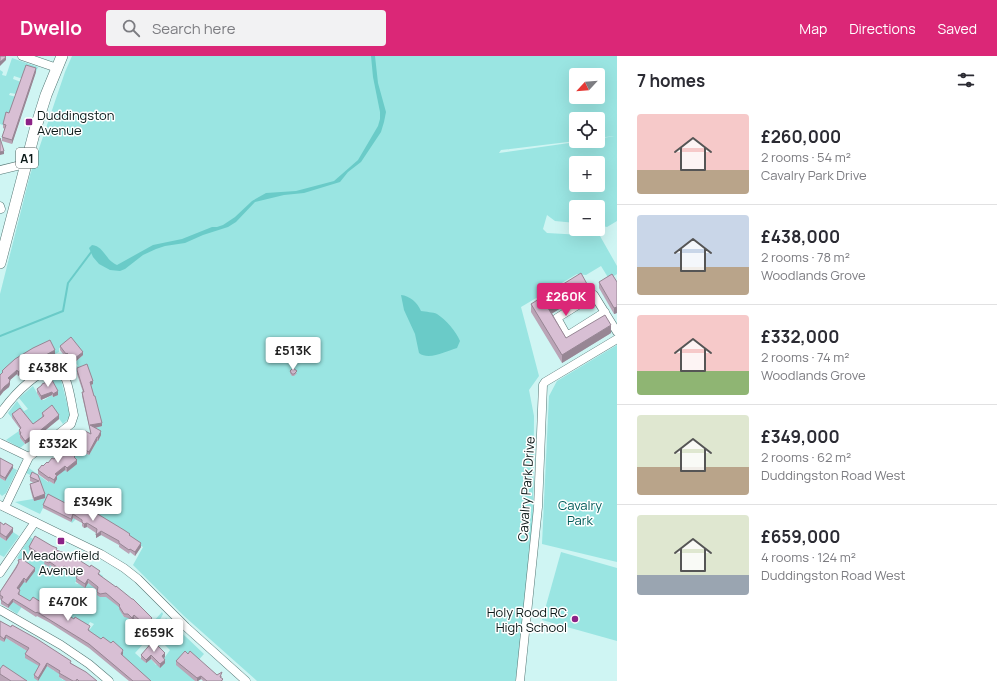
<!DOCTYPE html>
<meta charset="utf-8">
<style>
:root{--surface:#fff;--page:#f2f2f3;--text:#2b2b33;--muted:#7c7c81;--line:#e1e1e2;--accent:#db2777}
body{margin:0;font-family:Manrope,sans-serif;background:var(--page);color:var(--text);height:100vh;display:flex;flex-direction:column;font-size:15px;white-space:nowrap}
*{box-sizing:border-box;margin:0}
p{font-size:13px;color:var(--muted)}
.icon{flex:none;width:22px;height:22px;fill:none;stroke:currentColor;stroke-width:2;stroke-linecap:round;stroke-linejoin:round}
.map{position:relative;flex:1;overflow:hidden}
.drawer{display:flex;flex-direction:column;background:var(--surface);width:380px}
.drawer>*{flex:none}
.needle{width:26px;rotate:244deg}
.controls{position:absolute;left:569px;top:12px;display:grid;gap:8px}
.controls a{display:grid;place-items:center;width:36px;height:36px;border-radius:4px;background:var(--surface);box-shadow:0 4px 16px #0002;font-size:20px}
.price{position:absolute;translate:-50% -34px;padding:0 9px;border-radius:4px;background:#fff;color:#222;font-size:13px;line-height:26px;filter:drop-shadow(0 1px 2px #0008)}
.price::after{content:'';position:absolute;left:50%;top:24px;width:12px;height:9px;margin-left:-6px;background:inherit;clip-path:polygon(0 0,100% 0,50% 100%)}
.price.active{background:var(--accent);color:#fff}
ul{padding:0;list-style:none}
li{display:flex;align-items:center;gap:12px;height:100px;padding:0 20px}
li+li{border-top:1px solid var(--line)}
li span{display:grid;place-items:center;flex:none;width:112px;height:80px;border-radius:4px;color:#555}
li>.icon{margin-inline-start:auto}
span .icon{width:48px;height:48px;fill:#fffc;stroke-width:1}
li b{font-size:17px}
h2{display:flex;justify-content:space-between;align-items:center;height:48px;padding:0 20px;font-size:17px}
header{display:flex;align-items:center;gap:24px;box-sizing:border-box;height:56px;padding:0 20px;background:var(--accent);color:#fff}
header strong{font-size:19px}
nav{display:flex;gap:22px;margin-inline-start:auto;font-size:14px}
.search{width:280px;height:36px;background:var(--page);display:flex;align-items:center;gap:10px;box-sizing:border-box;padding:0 14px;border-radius:4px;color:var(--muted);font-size:15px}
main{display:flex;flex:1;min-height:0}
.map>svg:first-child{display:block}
.green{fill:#9ae5e2;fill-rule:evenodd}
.water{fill:#6acbc8}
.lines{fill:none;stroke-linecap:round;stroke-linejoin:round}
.stream{stroke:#6acbc8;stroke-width:2}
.minor-casing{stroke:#557775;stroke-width:9}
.major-casing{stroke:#557775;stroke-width:12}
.minor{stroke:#fff;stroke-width:8}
.major{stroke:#fff;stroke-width:11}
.wall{fill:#baa4b6}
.shaded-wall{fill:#978694}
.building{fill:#d8bfd4;stroke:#978694}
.poi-dot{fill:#8c2287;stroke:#fff;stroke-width:1.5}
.labels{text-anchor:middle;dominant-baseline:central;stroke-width:3;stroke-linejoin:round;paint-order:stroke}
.shield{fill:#fff;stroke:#545e5d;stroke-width:1}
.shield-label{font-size:12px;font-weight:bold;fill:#0b1918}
.poi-label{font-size:13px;fill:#0b1918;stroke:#fff;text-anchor:start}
.street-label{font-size:13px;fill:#0b1918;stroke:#fff}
.park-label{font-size:13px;fill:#005b59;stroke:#fff}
</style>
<header>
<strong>Dwello</strong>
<div class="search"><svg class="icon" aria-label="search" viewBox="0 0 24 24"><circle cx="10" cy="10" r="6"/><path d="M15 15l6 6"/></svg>Search here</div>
<nav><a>Map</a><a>Directions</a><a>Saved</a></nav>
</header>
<main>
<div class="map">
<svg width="617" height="625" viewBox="0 0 617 625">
<rect width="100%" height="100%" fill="#cff5f3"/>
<g class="green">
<path d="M72,0H617V165L607,171L598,169V151H576V167L555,165L547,159L543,173L547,177L600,180L617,210V218L609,223L601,210L586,219L577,218L521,251L539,320L529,334L534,360L533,482L522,596L515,625H257L184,560L133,509L143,491L134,486L76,463L72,467L71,466L76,457L48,442L40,458L15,446L33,443L39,423L26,417L29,412L48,426L49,425L54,428L55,421L73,394L77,397L78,394L89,399L97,385H98L91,373L102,370L94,344L87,312L76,316L75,311L78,310L75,306L83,299L59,292V296L55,298L20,307L25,314L23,316L0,323V238L30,119L65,16ZM576,19H598V41H576ZM576,63H598V82L614,80L598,83V85H583L499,97L501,94L576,85ZM576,107H598V129H576Z"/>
<polygon points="12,2 38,11 36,16 26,13 23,23 14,20 13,23 21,26 17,38 10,37 9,39 16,41 5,70 0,68 0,14 3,16 2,19 6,20"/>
<polygon points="617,289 617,506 542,488 549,340 557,325"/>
<polygon points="54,320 59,322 61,324 70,359 69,362 63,368 52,353 44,364 20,382 25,388 20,392 6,384 29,368 12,362 8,357 17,345 24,355 28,353 19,342 33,330 41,344 44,344 52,339 53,341 58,339 49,321"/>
<polygon points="13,412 17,414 6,437 2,440 0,438 0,422 5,425"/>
<polygon points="13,476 19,480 4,501 0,499 0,481 6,485"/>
<polygon points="30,481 35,484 30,498 34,500 35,499 39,501 39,499 51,508 66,511 80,520 75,527 78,528 90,511 88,527 93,530 100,518 103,520 95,531 98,534 97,539 104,539 126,541 122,558 124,561 127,560 133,566 135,564 143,571 146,568 148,569 152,565 153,566 162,556 163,558 153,577 135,597 146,607 151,603 156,609 165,601 170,594 155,579 166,562 204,598 192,611 194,623 195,625 148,625 122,601 123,598 112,589 87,577 94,568 90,566 85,574 25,546 17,558 8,552 17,536 22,505 17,502"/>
<polygon points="561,496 617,512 617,585 542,564"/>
<polygon points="0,578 4,586 6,582 48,608 54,615 62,616 59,621 63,624 68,616 66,625 0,625"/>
</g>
<g class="water">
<path d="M371,0H375L378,27L386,56L384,66L381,76L361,106L348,116L340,126L304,137L284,139L255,146L236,166L228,171L203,179L185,187L165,190L156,193L143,199L125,213L120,215L110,214L99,208L93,201L89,192L92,189C104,190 105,204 117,209L153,189L182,183L212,171H217L223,169L235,161L252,145L266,137L296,135L334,125L358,104L378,70L380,63V56L373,21Z"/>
<path d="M401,239C410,240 417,246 421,255C426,256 433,256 437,258C446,264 456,275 460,285L457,292C446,295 429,305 419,297L415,278L404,254Z"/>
</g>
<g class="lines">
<polyline class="stream" points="0,280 63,255 68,227 92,195"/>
<defs>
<g id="minor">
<polyline points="22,0 57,12"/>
<polyline points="0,114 25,108"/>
<polyline points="0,150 1,153"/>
<polyline points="605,256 567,280 557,262 594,239 617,276"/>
<path d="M0,358C9,345 46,299 64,320C69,326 72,351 74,359L71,368L29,401L5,451"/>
<polyline points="0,387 29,401"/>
<polyline points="0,449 101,498 124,512 138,523 186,571 246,625"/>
<polyline points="0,517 35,466"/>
<polyline points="0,554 61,589 89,608 109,625"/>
<polyline points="520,625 538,451 543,329 545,326 617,283"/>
</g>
<polyline id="major" points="0,207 35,74 46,39 62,0"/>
</defs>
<use href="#minor" class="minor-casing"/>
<use href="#major" class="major-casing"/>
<use href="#minor" class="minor"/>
<use href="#major" class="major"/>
</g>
<g class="wall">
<polygon points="36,16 12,88 2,85 2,81 5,73 3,72 3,68 9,57"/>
<polygon points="599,226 617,226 617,257 614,258 599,232"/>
<polygon points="587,236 552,257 566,282 611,277 562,307 531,256 531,248"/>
<polygon points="60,290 83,299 75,306 73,303 71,305 67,301 66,302 60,294"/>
<polygon points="55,298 31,311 30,310 18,320 17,318 10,324 10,328 9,331 4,335 2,315"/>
<polygon points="77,312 93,328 91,329 102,370 95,372 101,379 98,385 97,385 89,399 78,394 78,390 80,387 80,383 91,378 82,340 82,336 83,336 77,318"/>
<polygon points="290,315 297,317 294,320 292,320 290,317"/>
<polygon points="42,328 58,339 53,341 52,339 41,344 37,337 37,333 42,329"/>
<polygon points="42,357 59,363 31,386 30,385 25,388 20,382 20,379 19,378 19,374 20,373 12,362 12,358 33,368 42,361"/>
<polygon points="67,395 76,403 77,408 67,416 65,414 57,420 57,423 54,428 49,425 49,426 38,418 38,414 43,410"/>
<polygon points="0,402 13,412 5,425 0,422"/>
<polygon points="38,419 45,442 34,445 33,443 30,432 30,428 34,427 30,425 30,421"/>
<polygon points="43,449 71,450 89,456 97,458 130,480 141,491 135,500 130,496 129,498 119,491 119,489 101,479 96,482 96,477 87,471 84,472 82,470 82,467 73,462 71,466 43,452"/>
<polygon points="0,466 13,476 6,485 0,481"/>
<polygon points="29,491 57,495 100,518 100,519 152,565 148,570 146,568 143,571 134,563 132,565 128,562 124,561 119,553 119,551 106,541 100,541 97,539 97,534 88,527 85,532 76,526 76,522 77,521 64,513 61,518 50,509 49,511 44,508 45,504 29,494"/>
<polygon points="18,504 35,515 26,527 24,526 19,533 20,538 20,539 30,545 44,548 64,557 90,574 89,575 123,598 122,599 151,625 129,625 89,592 50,567 37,560 36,561 13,546 8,552 1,548 1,544 0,543 0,536 18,507"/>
<polygon points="0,565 71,607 97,625 66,625 59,621 59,618 47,610 38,625 34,622 34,619 39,610 25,602 25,598 27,595 6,582 4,586 0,584"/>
<polygon points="188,598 217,619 222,620 221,622 223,625 203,625 201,623 198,625 195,625 176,609 176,605"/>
<polygon points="141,599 165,601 163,602 165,607 160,612 151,603 146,607 141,603"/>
<polygon points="0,613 27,625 0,625"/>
</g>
<g class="shaded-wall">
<polygon points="6,1 6,4 0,10 0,6"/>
<polygon points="36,12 36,16 12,88 12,84"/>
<polygon points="4,95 4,98 0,99 0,96"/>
<polygon points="587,228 587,236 548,260 548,252"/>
<polygon points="617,251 617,257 614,258 614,252"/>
<polygon points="611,269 611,277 562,307 562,299"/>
<polygon points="55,294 55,298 31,311 31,307"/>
<polygon points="83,296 83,299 75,306 75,302"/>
<polygon points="73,300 73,303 71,305 71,301"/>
<polygon points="30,306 30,310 18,320 18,316"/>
<polygon points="17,314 17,318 10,324 10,328 9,331 4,335 0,340 0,336 8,322"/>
<polygon points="93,325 93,328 90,329 90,326"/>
<polygon points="58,335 58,339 53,341 53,338"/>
<polygon points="52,336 52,339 41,344 41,340"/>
<polygon points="59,359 59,363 31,386 31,382"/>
<polygon points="102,367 102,370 90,373 90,369"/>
<polygon points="101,375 101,379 98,385 98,381"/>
<polygon points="30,381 30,385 25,388 25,385"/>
<polygon points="97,381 97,385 89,399 89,396"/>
<polygon points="77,404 77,408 67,416 67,412"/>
<polygon points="13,409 13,412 5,425 5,422"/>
<polygon points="65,410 65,414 57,420 57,423 54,428 54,424 55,418"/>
<polygon points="45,438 45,442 34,445 34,442"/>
<polygon points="73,458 73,462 71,466 71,463"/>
<polygon points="87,467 87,471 84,472 84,468"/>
<polygon points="13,472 13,476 6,485 6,481"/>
<polygon points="101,475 101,479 96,482 96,479"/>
<polygon points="141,487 141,491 135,500 135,496"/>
<polygon points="64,510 64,513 61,518 61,514"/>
<polygon points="35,512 35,515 26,527 26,524"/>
<polygon points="24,522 24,526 17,536 17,532"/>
<polygon points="88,523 88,527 85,532 85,528"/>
<polygon points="13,543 13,546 8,552 8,549"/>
<polygon points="134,559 134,563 132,565 132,562"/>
<polygon points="152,562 152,565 148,570 148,566"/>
<polygon points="146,564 146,568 143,571 143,567"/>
<polygon points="6,579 6,582 4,586 4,583"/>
<polygon points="123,594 123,598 121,601 121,598"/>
<polygon points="165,597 165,601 162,604 162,600"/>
<polygon points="151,599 151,603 146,607 146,604"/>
<polygon points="165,604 165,607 160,612 160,608"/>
<polygon points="47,607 47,610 38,625 38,622"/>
<polygon points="201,620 201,623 198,625 197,625 197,622"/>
</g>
<g class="building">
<polygon points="0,0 5,0 6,1 0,6"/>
<polygon points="26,9 36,12 12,84 2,81 6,69 3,68 6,56 9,57"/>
<polygon points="0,82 4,95 0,96"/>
<polygon points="581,217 587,228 548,252 566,282 605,259 611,269 562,299 531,248"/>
<polygon points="612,218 617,226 617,251 614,252 599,226"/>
<polygon points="71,281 83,296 75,302 73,300 71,301 67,297 66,298 60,290"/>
<polygon points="50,284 55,294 31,307 30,306 18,316 17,314 8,322 10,324 9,327 4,331 0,336 0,319 3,316 2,315 5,312 15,303 33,292"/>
<polygon points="87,308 93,325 90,326 94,340 95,340 102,367 90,369 101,375 98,381 97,381 89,396 78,390 82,384 80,383 85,375 91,378 82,336 84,336 77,314 77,312"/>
<polygon points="293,312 297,315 294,318 292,318 290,315"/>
<polygon points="52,324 58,335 53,338 52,336 41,340 37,333 42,329 42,328"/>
<polygon points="52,349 59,359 31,382 30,381 25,385 20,378 21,377 19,374 21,372 12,358 20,352 33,368 44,360 42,357"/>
<polygon points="71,392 76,399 74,401 77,404 67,412 65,410 55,418 57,419 54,424 49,421 49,422 38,414 42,409 43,410 47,406 48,407 52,402 54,403 65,394 67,395"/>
<polygon points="0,402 13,409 5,422 0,419"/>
<polygon points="32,416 38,419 45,438 34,442 33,439 30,428 39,425 30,421"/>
<polygon points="48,438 71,450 72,448 89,456 91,452 97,456 96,457 124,474 130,478 129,479 141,487 135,496 130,493 129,494 119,487 119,485 101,475 96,479 97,473 87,467 84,468 82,466 82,464 73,458 71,463 43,449"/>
<polygon points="0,466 4,469 5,467 13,472 6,481 0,477"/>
<polygon points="35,480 52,490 57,492 56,494 71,499 90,511 91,509 100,515 98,518 116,531 116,530 132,543 133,543 152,562 148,566 146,564 143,567 134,559 132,562 128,558 124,558 119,550 120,549 106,537 100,538 97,536 98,531 88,523 85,528 76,522 78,519 64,510 61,514 50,506 49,507 44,505 46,502 29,491"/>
<polygon points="22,503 35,512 26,524 24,522 17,532 20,534 18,538 30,545 33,541 44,548 46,545 49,547 49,545 64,554 63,556 74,563 75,561 90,570 88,574 101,583 103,581 111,587 113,585 123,594 121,598 151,625 133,625 114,609 89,588 37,556 36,557 13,543 8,549 1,544 3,541 0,539 0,536 16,512 19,506 18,504"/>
<polygon points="0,565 11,571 12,569 37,583 71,605 70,607 86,616 97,625 79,625 77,623 76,625 73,625 59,617 60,615 47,607 38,622 34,619 40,608 25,598 29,592 6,579 4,583 0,580"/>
<polygon points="153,585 165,597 162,600 165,604 160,608 151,599 146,604 141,599"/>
<polygon points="185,595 188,598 190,595 217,619 222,616 220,621 223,623 221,625 207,625 201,620 197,622 176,605"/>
<polygon points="3,609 27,625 11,625 0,618 0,613"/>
</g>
<g class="poi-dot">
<rect x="25" y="62" width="8" height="8" rx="2"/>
<rect x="57" y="481" width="8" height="8" rx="2"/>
<circle cx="575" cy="563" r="4"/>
</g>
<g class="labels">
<rect class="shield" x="16" y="92" width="22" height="20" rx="3"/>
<g class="shield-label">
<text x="27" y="102">A1</text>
</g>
<g class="poi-label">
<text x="37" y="59">Duddingston<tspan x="37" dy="15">Avenue</tspan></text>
<text x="61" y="499" text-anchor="middle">Meadowfield<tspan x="61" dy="15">Avenue</tspan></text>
<text x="567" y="556" text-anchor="end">Holy Rood RC<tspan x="567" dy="15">High School</tspan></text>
</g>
<g class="street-label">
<text transform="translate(526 433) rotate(-86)">Cavalry Park Drive</text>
</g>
<g class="park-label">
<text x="580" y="449">Cavalry<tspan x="580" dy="15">Park</tspan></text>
</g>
</g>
</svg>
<div class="controls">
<a><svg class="needle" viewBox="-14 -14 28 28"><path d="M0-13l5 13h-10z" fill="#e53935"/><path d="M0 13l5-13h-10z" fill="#7c7c81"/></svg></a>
<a><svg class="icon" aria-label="locate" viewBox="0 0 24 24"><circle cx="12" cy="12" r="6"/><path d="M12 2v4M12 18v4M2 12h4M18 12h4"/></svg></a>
<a>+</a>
<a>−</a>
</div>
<b class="price active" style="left:566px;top:261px">£260K</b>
<b class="price" style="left:293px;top:315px">£513K</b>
<b class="price" style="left:48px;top:332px">£438K</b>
<b class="price" style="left:58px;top:408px">£332K</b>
<b class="price" style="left:93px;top:466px">£349K</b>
<b class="price" style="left:68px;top:566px">£470K</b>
<b class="price" style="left:154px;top:597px">£659K</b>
</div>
<section class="drawer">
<h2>7 homes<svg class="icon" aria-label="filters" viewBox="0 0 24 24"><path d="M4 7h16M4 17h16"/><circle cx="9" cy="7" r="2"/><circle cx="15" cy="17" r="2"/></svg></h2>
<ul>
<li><span style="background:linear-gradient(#f6c9c9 70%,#b9a48a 0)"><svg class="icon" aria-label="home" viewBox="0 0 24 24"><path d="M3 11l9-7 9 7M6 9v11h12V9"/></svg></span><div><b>£260,000</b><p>2 rooms · 54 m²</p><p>Cavalry Park Drive</p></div></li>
<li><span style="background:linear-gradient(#c9d6e8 65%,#b9a48a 0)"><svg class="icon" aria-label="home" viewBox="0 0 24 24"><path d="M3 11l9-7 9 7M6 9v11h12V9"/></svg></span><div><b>£438,000</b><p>2 rooms · 78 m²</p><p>Woodlands Grove</p></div></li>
<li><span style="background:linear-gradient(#f6c9c9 70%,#8fb573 0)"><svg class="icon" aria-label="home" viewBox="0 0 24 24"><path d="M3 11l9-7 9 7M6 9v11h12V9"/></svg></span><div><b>£332,000</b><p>2 rooms · 74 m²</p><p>Woodlands Grove</p></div></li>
<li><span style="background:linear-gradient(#dfe7d0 65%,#b9a48a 0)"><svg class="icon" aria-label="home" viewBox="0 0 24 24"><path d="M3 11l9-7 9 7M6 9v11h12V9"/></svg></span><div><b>£349,000</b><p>2 rooms · 62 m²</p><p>Duddingston Road West</p></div></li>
<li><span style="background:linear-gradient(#dfe7d0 75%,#9aa5b1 0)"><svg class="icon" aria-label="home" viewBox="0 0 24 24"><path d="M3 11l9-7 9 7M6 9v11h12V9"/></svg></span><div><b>£659,000</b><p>4 rooms · 124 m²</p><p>Duddingston Road West</p></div></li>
</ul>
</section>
</main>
